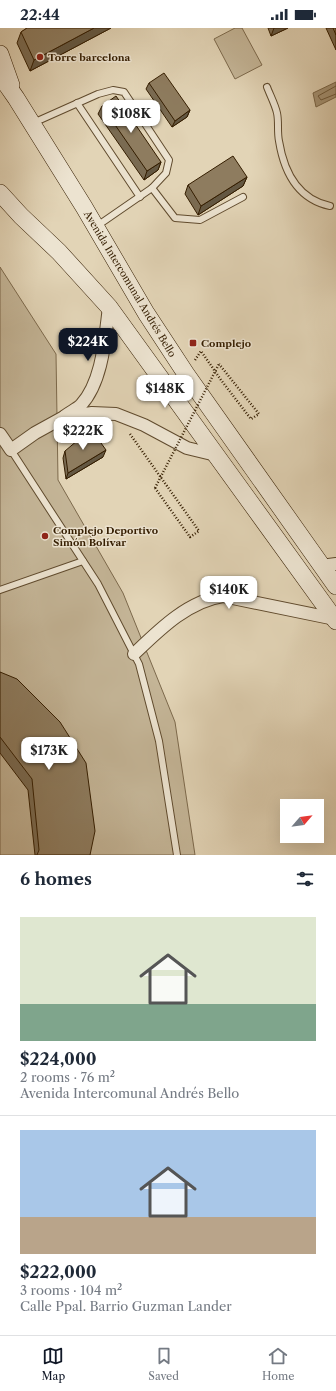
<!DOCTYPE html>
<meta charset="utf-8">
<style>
:root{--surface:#fff;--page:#f6f6f7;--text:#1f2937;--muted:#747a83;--line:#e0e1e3;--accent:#111827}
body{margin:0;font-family:"Libre Caslon Text",serif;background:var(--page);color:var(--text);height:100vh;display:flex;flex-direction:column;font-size:15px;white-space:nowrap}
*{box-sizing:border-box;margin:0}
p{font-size:13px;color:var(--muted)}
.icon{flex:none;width:22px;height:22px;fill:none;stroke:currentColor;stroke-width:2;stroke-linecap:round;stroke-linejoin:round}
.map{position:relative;height:827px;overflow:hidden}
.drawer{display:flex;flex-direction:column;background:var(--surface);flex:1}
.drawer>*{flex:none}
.needle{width:26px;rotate:62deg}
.fabs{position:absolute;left:280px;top:771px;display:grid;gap:8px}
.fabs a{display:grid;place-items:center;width:44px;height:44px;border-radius:0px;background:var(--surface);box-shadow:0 4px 16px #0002;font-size:20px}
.price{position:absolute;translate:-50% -34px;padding:0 9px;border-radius:8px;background:#fff;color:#222;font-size:13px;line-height:26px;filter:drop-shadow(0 1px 2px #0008)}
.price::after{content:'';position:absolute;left:50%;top:24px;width:12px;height:9px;margin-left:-6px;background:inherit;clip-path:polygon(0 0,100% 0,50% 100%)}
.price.on{background:var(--accent);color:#fff}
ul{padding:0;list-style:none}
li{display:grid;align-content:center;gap:8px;height:212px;padding:0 20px}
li+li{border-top:1px solid var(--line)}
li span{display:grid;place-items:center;height:124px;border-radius:0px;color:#555}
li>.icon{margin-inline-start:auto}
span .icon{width:72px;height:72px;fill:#fffc;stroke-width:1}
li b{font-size:17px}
h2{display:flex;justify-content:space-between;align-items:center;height:48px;padding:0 20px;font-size:17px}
.status{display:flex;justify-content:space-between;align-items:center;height:28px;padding:0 20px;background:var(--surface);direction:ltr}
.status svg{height:11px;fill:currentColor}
.tabs{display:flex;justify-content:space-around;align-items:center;height:56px;border-top:1px solid var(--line);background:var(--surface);font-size:11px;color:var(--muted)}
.tabs a{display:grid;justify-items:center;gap:2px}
.tabs .on{color:var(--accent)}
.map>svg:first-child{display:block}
.green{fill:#c4b597;stroke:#7c694c}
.water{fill:#a79678;stroke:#796648}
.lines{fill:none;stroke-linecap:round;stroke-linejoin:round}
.shore{stroke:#6e5a3c;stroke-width:1}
.service-casing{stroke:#604b2e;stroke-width:8}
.minor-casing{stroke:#604b2e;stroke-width:14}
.secondary-casing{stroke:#341d00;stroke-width:18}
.path{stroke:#341d00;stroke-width:2.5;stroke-dasharray:1 2;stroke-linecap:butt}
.service{stroke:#ece3d0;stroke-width:6}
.minor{stroke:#ece3d0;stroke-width:12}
.secondary{stroke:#ece3d0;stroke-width:17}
.path-bridge{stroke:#341d00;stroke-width:2.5;stroke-dasharray:1 2;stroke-linecap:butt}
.wall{fill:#7a6b52;stroke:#341d00}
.shaded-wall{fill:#635742;stroke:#341d00}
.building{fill:#8e7c5f;stroke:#341d00}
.poi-dot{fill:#8f2418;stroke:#ece3d0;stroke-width:1.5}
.labels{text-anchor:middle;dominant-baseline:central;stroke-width:3;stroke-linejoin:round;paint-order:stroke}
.poi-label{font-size:10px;font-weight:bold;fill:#341d00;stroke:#ece3d0;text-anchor:start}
.street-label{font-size:10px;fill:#341d00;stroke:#ece3d0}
</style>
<div class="status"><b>22:44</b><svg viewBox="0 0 49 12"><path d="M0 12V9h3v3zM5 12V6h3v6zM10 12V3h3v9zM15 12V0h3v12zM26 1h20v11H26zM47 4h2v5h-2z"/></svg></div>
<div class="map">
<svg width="336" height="827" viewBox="0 0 336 827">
<rect width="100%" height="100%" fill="#e2d4b6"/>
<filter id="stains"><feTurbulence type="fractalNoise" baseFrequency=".005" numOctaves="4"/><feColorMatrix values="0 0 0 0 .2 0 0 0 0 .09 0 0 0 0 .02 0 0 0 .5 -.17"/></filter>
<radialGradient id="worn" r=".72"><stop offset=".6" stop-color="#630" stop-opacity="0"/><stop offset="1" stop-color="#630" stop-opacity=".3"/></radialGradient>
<g class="green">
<polygon points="235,0 242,0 262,37 235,51 214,11"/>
<polygon points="0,239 56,326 58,452 123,565 175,694 195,827 0,827"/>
</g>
<polygon class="water" points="336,54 336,69 316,79 313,65"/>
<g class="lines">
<polyline class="shore" points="336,58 318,68 321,72 336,66"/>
<defs>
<g id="service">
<path d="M267,59C270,67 275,76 277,85C279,94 277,103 279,113C284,144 297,171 330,178"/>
<polyline points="77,75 140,169"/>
<polyline points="33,95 98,66 113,62 124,64 169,132 166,145 152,160 97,198"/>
<polyline points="152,160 175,190 200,192 243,169"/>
<polyline points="11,422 98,556 139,636 159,713 177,827"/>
<polyline points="0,562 83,533"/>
</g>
<g id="minor">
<path d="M65,388C70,384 77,381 81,377C103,353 105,309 109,279"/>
<polyline points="0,406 11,422 35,405 64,389 92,385 116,386 144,397 187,420 216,427"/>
<polyline points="321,538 336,536"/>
<path d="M134,626C159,602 188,573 223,568L335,591"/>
</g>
<g id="secondary">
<polyline points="0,26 11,57"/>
<polyline points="0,47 16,70 84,179 146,285 186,346 336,558"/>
<polyline points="0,165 21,188 59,224 109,279 336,593"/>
</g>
</defs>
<use href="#service" class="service-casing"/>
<use href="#minor" class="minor-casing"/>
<use href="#secondary" class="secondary-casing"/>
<g class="path">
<polyline points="195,332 201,323 221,352 251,391 259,386 219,336"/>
<polyline points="130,406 199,503 190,509 155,460"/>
</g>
<use href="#service" class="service"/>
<use href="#minor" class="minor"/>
<use href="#secondary" class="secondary"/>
<polyline class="path-bridge" points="155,460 219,336"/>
</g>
<g class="wall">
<polygon points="27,0 111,0 30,43 17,15 21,4"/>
<polygon points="268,0 288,0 271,8"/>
<polygon points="326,0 336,0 336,22"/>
<polygon points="149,55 190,82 187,89 172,99 146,61"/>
<polygon points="102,78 161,134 158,142 144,152 98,86"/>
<polygon points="247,149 243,158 198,187 185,166 188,157"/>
<polygon points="65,423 103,429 66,451 63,430"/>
<polygon points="0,644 90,827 35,827 28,762 0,725"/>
</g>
<g class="shaded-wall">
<polygon points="94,0 111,0 30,43 34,32"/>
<polygon points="274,0 288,0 271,8"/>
<polygon points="190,82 187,89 172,99 175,93"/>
<polygon points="161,134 158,142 144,152 147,143"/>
<polygon points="247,149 243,158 198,187 201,178"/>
<polygon points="106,422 103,429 66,451 68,445"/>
</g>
<g class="building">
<polygon points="27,0 94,0 34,32 21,4"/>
<polygon points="333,0 336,0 336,7"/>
<polygon points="164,45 190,82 175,93 149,55"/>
<polygon points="116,68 161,134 147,143 102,78"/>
<polygon points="233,128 247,149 201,178 188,157"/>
<polygon points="91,401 106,422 68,445 65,423"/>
<polygon points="0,644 17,651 60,694 86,735 95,803 90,827 37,827 39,822 32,751 0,709"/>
</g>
<g class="poi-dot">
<circle cx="40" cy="29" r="4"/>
<rect x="189" y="311" width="8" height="8" rx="2"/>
<circle cx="45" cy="508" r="4"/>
</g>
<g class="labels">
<g class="poi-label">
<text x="48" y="29">Torre barcelona</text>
<text x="201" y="315">Complejo</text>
<text x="53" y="502">Complejo Deportivo<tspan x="53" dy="12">Simón Bolívar</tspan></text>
</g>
<g class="street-label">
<text transform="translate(130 256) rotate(59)">Avenida Intercomunal Andrés Bello</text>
</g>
</g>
<rect width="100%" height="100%" filter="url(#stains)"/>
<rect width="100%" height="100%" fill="url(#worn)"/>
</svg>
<div class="fabs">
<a><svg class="needle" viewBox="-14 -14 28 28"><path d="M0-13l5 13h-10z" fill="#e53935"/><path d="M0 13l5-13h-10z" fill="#747a83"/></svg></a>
</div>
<b class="price" style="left:131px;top:106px">$108K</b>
<b class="price on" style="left:88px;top:334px">$224K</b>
<b class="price" style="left:165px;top:381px">$148K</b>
<b class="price" style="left:83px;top:423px">$222K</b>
<b class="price" style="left:229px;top:582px">$140K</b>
<b class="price" style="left:49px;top:743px">$173K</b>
</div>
<section class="drawer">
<h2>6 homes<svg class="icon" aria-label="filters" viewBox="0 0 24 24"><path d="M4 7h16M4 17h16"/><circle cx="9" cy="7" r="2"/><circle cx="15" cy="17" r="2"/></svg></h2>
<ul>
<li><span style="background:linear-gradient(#dfe7d0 70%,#7fa58c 0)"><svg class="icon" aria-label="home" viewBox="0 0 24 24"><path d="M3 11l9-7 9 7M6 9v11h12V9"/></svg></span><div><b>$224,000</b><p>2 rooms · 76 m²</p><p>Avenida Intercomunal Andrés Bello</p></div></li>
<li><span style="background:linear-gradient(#a9c7e8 70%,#b9a48a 0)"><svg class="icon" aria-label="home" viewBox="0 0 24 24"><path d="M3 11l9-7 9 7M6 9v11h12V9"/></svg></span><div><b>$222,000</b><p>3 rooms · 104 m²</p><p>Calle Ppal. Barrio Guzman Lander</p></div></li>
</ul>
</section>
<nav class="tabs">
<a class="on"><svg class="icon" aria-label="map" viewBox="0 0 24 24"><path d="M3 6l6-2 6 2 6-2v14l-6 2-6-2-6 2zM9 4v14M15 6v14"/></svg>Map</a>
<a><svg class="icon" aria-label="saved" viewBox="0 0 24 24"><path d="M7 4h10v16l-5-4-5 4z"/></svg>Saved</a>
<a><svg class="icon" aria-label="home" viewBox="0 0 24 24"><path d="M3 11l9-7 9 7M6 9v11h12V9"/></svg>Home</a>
</nav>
